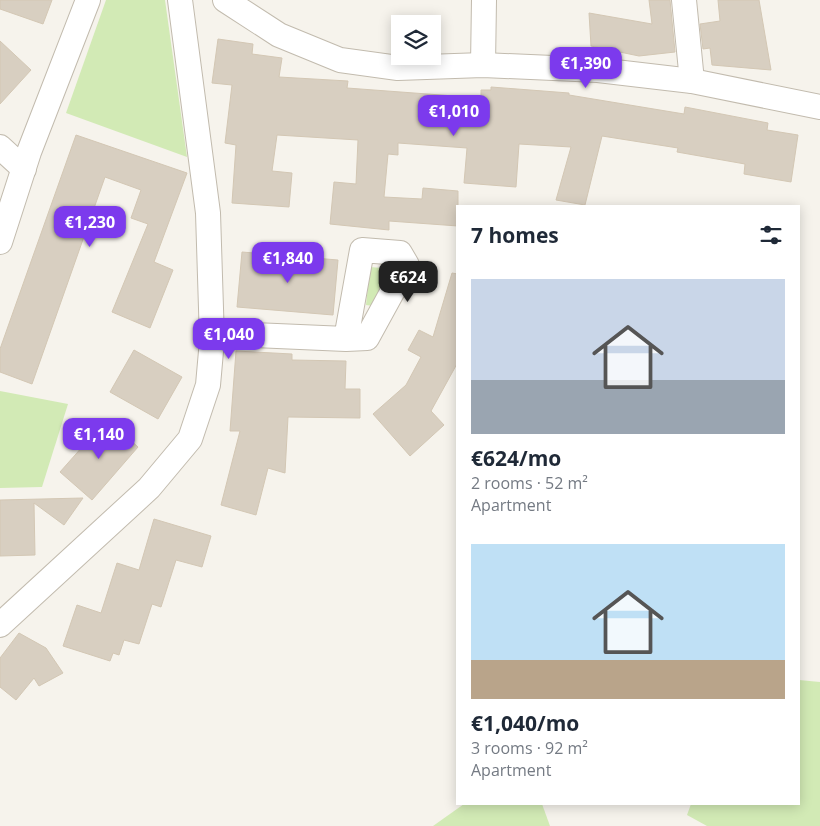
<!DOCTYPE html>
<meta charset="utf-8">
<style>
:root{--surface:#fff;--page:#f2f2f3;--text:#1f2937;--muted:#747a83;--accent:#7c3aed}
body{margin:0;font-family:"Open Sans",sans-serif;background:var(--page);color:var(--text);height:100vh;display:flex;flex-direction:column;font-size:19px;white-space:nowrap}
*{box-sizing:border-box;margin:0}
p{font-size:16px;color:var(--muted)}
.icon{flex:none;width:28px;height:28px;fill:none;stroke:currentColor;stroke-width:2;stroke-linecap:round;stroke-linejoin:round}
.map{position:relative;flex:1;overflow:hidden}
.details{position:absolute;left:456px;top:205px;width:344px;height:600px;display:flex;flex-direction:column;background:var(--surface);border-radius:0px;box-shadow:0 2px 12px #0003}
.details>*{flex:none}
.buttons{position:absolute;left:391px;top:15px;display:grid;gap:10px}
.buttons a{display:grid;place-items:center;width:50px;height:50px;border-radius:0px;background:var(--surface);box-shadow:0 2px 12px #0003;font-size:25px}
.price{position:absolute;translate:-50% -42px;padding:0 11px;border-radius:10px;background:var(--accent);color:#fff;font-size:16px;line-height:32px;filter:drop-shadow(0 1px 2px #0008)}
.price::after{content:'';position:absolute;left:50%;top:30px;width:15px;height:11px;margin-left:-8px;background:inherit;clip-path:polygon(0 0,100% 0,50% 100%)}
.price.selected{background:#222;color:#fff}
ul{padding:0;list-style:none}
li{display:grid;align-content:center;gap:10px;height:265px;padding:0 15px}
li span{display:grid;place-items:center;height:155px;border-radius:0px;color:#555}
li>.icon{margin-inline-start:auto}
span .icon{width:90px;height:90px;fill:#fffc;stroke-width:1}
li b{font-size:21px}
h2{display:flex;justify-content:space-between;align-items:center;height:60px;padding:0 15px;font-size:21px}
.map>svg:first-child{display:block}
.green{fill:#d2eab5}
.building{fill:#d8cfc1;stroke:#d3c7b4}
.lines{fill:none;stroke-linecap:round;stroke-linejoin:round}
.minor-casing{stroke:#c2bbae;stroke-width:26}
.minor{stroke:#fff;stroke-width:24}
</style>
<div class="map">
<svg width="820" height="826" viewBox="0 0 820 826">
<rect width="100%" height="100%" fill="#f6f3ec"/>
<g class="green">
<polygon points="106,0 165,0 187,157 66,113"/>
<polygon points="370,267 393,269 373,306 366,305"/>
<polygon points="0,391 68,404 42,487 0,488"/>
<polygon points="799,680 820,682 820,826 707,826 687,815 691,804 799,804"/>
<polygon points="464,804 542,804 550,826 433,826"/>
</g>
<g class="building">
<polygon points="0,0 52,0 43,24 0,9"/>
<polygon points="649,0 670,0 675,52 639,56 591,46 589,13 652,24"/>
<polygon points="718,0 759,0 771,70 712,65 710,48 703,49 700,24 720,21"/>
<polygon points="218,39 253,44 252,54 282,58 279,77 348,81 347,88 481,98 481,90 491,90 491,87 569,93 569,95 684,114 685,107 768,123 767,130 798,135 791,182 744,174 745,164 677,152 678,148 602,136 585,205 556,200 571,147 519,144 516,187 464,183 467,148 398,143 398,155 388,154 384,197 422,199 423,188 458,191 458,226 389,221 389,230 330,224 334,182 356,184 358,140 277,135 272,171 292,173 289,207 232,203 236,145 225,143 232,85 212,83"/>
<polygon points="0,41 31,70 0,104"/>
<polygon points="76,135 187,173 154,262 173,270 150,328 112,312 148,224 131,218 141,190 105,177 32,384 0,372 0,349"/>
<polygon points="242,252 338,260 333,315 237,307"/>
<polygon points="452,273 458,274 458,362 431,411 444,425 410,456 373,414 406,385 421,357 408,350 419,330 433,337"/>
<polygon points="134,350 182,377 158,419 110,392"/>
<polygon points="236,351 292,354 292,360 346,361 345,389 360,389 360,418 288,417 285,473 268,468 256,515 221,505 240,431 230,431"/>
<polygon points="107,419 138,447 92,500 60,472"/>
<polygon points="83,498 64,525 34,503 35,555 0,556 0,500"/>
<polygon points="154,519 211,536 202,567 176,560 161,607 152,604 139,644 124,640 119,655 113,653 110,661 63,646 77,605 101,613 117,563 139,570"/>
<polygon points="19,633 46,648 63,673 39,686 34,678 16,700 0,687 0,658"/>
</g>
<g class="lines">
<defs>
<g id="minor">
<polyline points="225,0 279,35 340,60 398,68 483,65 598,70 692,81 820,107"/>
<polyline points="684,0 692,81"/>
<polyline points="483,65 484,0"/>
<polyline points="0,147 24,169"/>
<polyline points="0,242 29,152 88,0"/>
<polyline points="211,333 346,339 367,338 407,265 400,253 362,250 346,339"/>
<polyline points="0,625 149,488 190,439 208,385 212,340 208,213 180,0"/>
</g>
</defs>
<use href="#minor" class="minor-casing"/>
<use href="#minor" class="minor"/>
</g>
</svg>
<div class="buttons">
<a><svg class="icon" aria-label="layers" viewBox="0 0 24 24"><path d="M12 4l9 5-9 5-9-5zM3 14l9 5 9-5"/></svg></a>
</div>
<b class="price" style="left:586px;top:89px">€1,390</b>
<b class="price" style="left:454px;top:137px">€1,010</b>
<b class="price" style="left:90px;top:248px">€1,230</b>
<b class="price" style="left:288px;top:284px">€1,840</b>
<b class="price selected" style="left:408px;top:303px">€624</b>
<b class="price" style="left:229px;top:360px">€1,040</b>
<b class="price" style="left:99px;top:460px">€1,140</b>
<section class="details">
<h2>7 homes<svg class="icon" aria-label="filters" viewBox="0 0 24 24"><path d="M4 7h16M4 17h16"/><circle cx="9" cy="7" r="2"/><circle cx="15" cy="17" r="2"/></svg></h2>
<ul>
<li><span style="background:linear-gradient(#c9d6e8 65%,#9aa5b1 0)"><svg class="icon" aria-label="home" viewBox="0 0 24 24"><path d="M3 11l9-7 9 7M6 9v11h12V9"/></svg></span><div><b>€624/mo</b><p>2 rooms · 52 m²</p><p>Apartment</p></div></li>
<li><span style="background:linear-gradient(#bfe0f5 75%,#b9a48a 0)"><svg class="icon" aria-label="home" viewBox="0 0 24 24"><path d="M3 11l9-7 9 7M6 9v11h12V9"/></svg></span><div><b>€1,040/mo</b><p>3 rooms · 92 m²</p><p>Apartment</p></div></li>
</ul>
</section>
</div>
